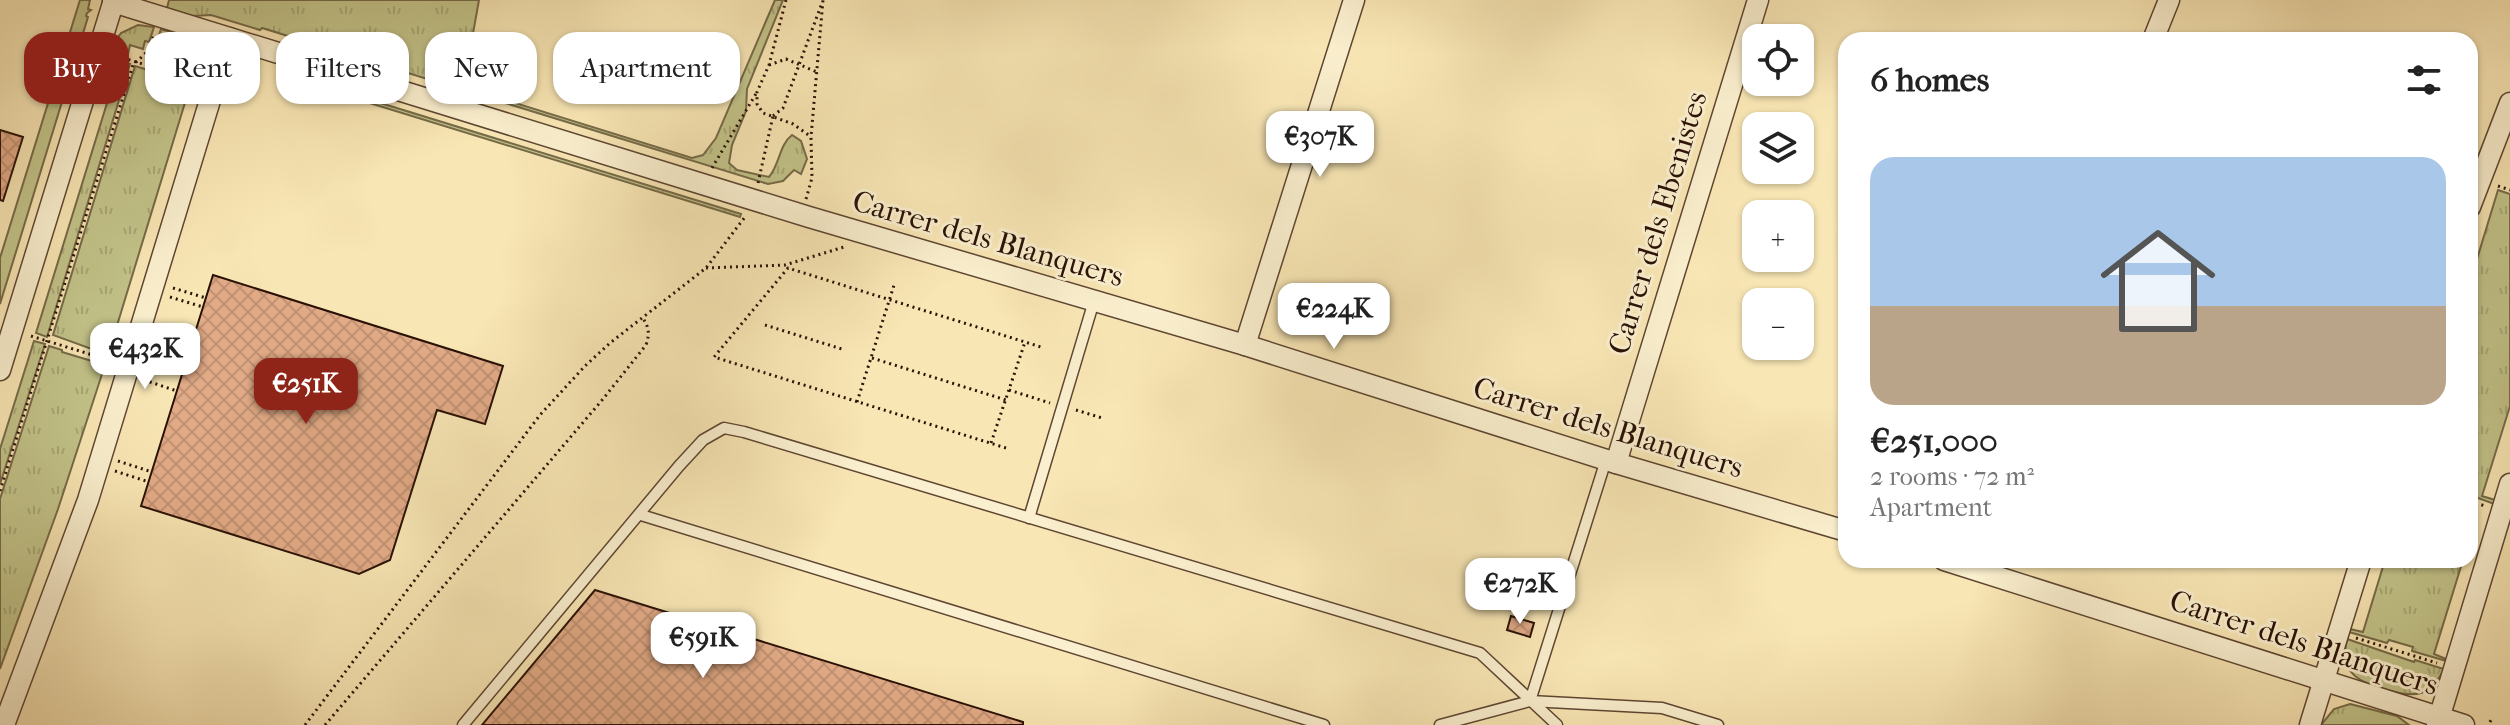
<!DOCTYPE html>
<meta charset="utf-8">
<style>
:root{--surface:#fff;--page:#f2f2f2;--text:#222;--muted:#767676;--line:#e0e0e0;--accent:#8f2418}
body{margin:0;font-family:"IM FELL French Canon",serif;background:var(--page);color:var(--text);height:100vh;display:flex;flex-direction:column;font-size:30px;white-space:nowrap}
*{box-sizing:border-box;margin:0}
p{font-size:26px;color:var(--muted)}
.icon{flex:none;width:44px;height:44px;fill:none;stroke:currentColor;stroke-width:2;stroke-linecap:round;stroke-linejoin:round}
.map{position:relative;flex:1;overflow:hidden}
.drawer{position:absolute;left:1838px;top:32px;width:640px;height:536px;display:flex;flex-direction:column;background:var(--surface);border-radius:24px;box-shadow:0 2px 6px #0004}
.drawer>*{flex:none}
.guide{position:absolute;left:24px;top:32px;width:760px;height:72px;display:flex;gap:16px}
.fabs{position:absolute;left:1742px;top:24px;display:grid;gap:16px}
.fabs a{display:grid;place-items:center;width:72px;height:72px;border-radius:16px;background:var(--surface);box-shadow:0 2px 6px #0004;font-size:40px}
.price{position:absolute;translate:-50% -68px;padding:0 18px;border-radius:16px;background:#fff;color:#222;font-size:26px;line-height:52px;filter:drop-shadow(0 2px 4px #0008)}
.price::after{content:'';position:absolute;left:50%;top:48px;width:24px;height:18px;margin-left:-12px;background:inherit;clip-path:polygon(0 0,100% 0,50% 100%)}
.price.on{background:var(--accent);color:#fff}
ul{padding:0;list-style:none}
li{display:grid;align-content:center;gap:16px;height:424px;padding:0 32px}
li+li{border-top:2px solid var(--line)}
li span{display:grid;place-items:center;height:248px;border-radius:24px;color:#555}
li>.icon{margin-inline-start:auto}
span .icon{width:144px;height:144px;fill:#fffc;stroke-width:1}
li b{font-size:34px}
h2{display:flex;justify-content:space-between;align-items:center;height:96px;padding:0 32px;font-size:34px}
.chip{padding:0 28px;border-radius:24px;background:var(--surface);box-shadow:0 2px 6px #0004;font-size:28px;line-height:72px}
.chip.on{background:var(--accent);color:#fff}
.map>svg:first-child{display:block}
.grass{fill:url(#grass-tufts);stroke:#766a48;stroke-width:2}
.garden{fill:#c2c389;stroke:#766a48;stroke-width:2}
.building{fill:url(#building-cross-hatch);stroke:#2a1106;stroke-width:2}
.lines{fill:none;stroke-linecap:round;stroke-linejoin:round}
.service-casing{stroke:#5e4632;stroke-width:13}
.minor-casing{stroke:#5e4632;stroke-width:23}
.path{stroke:#2a1106;stroke-width:3;stroke-dasharray:2 4;stroke-linecap:butt}
.service{stroke:#faefce;stroke-width:10}
.minor{stroke:#faefce;stroke-width:20}
.labels{text-anchor:middle;dominant-baseline:central;stroke-width:6;stroke-linejoin:round;paint-order:stroke}
.street-label{font-size:30px;fill:#2a1106;stroke:#faefce}
</style>
<div class="map">
<svg width="2510" height="725" viewBox="0 0 2510 725">
<defs>
<pattern id="grass-tufts" width="24" height="20" patternUnits="userSpaceOnUse" patternTransform="scale(2)"><rect width="24" height="20" fill="#c2c389"/><path d="M3 7l-1-3M5 7V3M7 7l1-3M15 17l-1-3M17 17v-4M19 17l1-3" fill="none" stroke="#a7a675"/></pattern>
<pattern id="building-cross-hatch" width="8" height="8" patternUnits="userSpaceOnUse" patternTransform="scale(2)"><rect width="8" height="8" fill="#e2ab87"/><path d="M0 0l8 8M0 8l8-8" fill="none" stroke="#c29273"/></pattern>
</defs>
<rect width="100%" height="100%" fill="#f8e6b4"/>
<filter id="stains"><feTurbulence type="fractalNoise" baseFrequency=".0025" numOctaves="4"/><feColorMatrix values="0 0 0 0 .2 0 0 0 0 .09 0 0 0 0 .02 0 0 0 .5 -.17"/></filter>
<radialGradient id="worn" r=".72"><stop offset=".6" stop-color="#630" stop-opacity="0"/><stop offset="1" stop-color="#630" stop-opacity=".3"/></radialGradient>
<g class="grass">
<path d="M169,0H479L465,78L467,88L692,158L703,155L716,138L775,0H783L747,89L746,111L732,145L729,163L737,170L769,177C780,164 779,145 792,135L801,141L807,159L801,174L794,170L783,181L768,184L262,28L260,30L211,15L192,16L167,8Z"/>
<polygon points="138,25 154,27 149,42 145,41 143,49 130,45 128,54 110,49 121,33"/>
<path d="M161,29C188,37 214,44 206,80L176,71L177,68L164,64L165,58L153,54Z"/>
<polygon points="120,61 130,64 47,337 36,333"/>
<polygon points="135,66 161,74 160,78 172,81 174,78 191,83 108,355 53,335"/>
<polygon points="296,77 741,214 740,217 295,80"/>
<polygon points="2498,190 2510,194 2510,406 2482,496 2495,500 2494,504 2470,495 2470,282"/>
<polygon points="34,341 45,344 0,484 0,449"/>
<polygon points="49,346 62,350 62,352 105,365 58,509 0,669 0,499"/>
<polygon points="2385,560 2463,560 2434,654 2446,659 2446,661 2412,651 2413,647 2389,640 2387,643 2349,632 2350,629 2363,632"/>
<path d="M2347,639L2414,662L2415,660L2444,669C2431,697 2415,698 2387,690C2359,682 2339,674 2347,639Z"/>
<polygon points="2350,704 2397,716 2409,725 2321,725 2334,709"/>
</g>
<polygon class="garden" points="80,0 90,0 88,9 91,10 87,13 86,16 88,17 0,304 0,258"/>
<g class="building">
<polygon points="0,130 23,137 3,201 0,200"/>
<polygon points="213,275 503,366 485,424 437,410 390,560 359,574 141,506"/>
<polygon points="595,590 1023,722 1023,725 482,725"/>
<polygon points="1511,616 1534,623 1530,637 1507,630"/>
</g>
<g class="lines">
<defs>
<g id="service">
<polyline points="641,515 1324,725"/>
<polyline points="1029,518 1094,301"/>
<polyline points="1530,701 1606,460"/>
<polyline points="463,725 679,466 703,440 724,428 744,432 1480,653 1557,725"/>
<polyline points="1440,725 1530,701 1662,708 1718,725"/>
</g>
<g id="minor">
<polyline points="113,2 809,217 1245,345 1616,463 1846,531"/>
<polyline points="2153,40 2169,0"/>
<polyline points="2470,207 2510,103"/>
<polyline points="1245,345 1354,0"/>
<polyline points="0,370 114,0"/>
<polyline points="1616,463 1758,0"/>
<polyline points="1944,560 2464,725"/>
<polyline points="4,725 88,500 229,38"/>
<polyline points="2310,725 2361,560"/>
<polyline points="2437,725 2510,484"/>
</g>
</defs>
<use href="#service" class="service-casing"/>
<use href="#minor" class="minor-casing"/>
<g class="path">
<polyline points="786,0 769,65 757,92 757,104 763,113 793,124 810,136"/>
<polyline points="117,56 197,81"/>
<polyline points="769,65 786,59 817,72"/>
<polyline points="773,116 783,108 822,3"/>
<polyline points="712,168 757,92"/>
<polyline points="758,183 773,116"/>
<polyline points="2498,186 2510,190"/>
<polyline points="806,199 812,178 811,137 823,0"/>
<polyline points="706,268 785,265 844,247"/>
<polyline points="173,288 206,298"/>
<polyline points="170,297 203,307"/>
<polyline points="765,325 845,350"/>
<polyline points="31,336 112,361"/>
<polyline points="872,358 1006,400"/>
<polyline points="144,380 177,391"/>
<polyline points="1009,390 1050,403"/>
<polyline points="857,402 895,282"/>
<polyline points="1076,410 1102,418"/>
<polyline points="991,443 1025,342"/>
<polyline points="1006,448 714,357 788,268 1041,347"/>
<polyline points="118,461 152,472"/>
<polyline points="115,471 149,482"/>
<polyline points="0,491 133,65 148,51 154,35"/>
<polyline points="2470,501 2485,506"/>
<polyline points="2356,638 2437,663"/>
<polyline points="2490,722 2492,718"/>
<polyline points="305,725 540,415 585,366 610,343 706,268 745,217"/>
<path d="M325,725L603,399L646,345C650,333 649,327 642,317"/>
</g>
<use href="#service" class="service"/>
<use href="#minor" class="minor"/>
</g>
<g class="labels">
<g class="street-label">
<text transform="translate(1658 223) rotate(-73)">Carrer dels Ebenistes</text>
<text transform="translate(988 239) rotate(16)">Carrer dels Blanquers</text>
<text transform="translate(1608 428) rotate(17)">Carrer dels Blanquers</text>
<text transform="translate(2304 643) rotate(18)">Carrer dels Blanquers</text>
</g>
</g>
<rect width="100%" height="100%" filter="url(#stains)"/>
<rect width="100%" height="100%" fill="url(#worn)"/>
</svg>
<div class="fabs">
<a><svg class="icon" aria-label="locate" viewBox="0 0 24 24"><circle cx="12" cy="12" r="6"/><path d="M12 2v4M12 18v4M2 12h4M18 12h4"/></svg></a>
<a><svg class="icon" aria-label="layers" viewBox="0 0 24 24"><path d="M12 4l9 5-9 5-9-5zM3 14l9 5 9-5"/></svg></a>
<a>+</a>
<a>−</a>
</div>
<b class="price" style="left:1320px;top:179px">€307K</b>
<b class="price" style="left:1334px;top:351px">€224K</b>
<b class="price" style="left:145px;top:391px">€432K</b>
<b class="price on" style="left:306px;top:426px">€251K</b>
<b class="price" style="left:1520px;top:626px">€272K</b>
<b class="price" style="left:703px;top:680px">€591K</b>
<div class="guide">
<a class="chip on">Buy</a>
<a class="chip">Rent</a>
<a class="chip">Filters</a>
<a class="chip">New</a>
<a class="chip">Apartment</a>
</div>
<section class="drawer">
<h2>6 homes<svg class="icon" aria-label="filters" viewBox="0 0 24 24"><path d="M4 7h16M4 17h16"/><circle cx="9" cy="7" r="2"/><circle cx="15" cy="17" r="2"/></svg></h2>
<ul>
<li><span style="background:linear-gradient(#a9c7e8 60%,#b9a48a 0)"><svg class="icon" aria-label="home" viewBox="0 0 24 24"><path d="M3 11l9-7 9 7M6 9v11h12V9"/></svg></span><div><b>€251,000</b><p>2 rooms · 72 m²</p><p>Apartment</p></div></li>
</ul>
</section>
</div>
